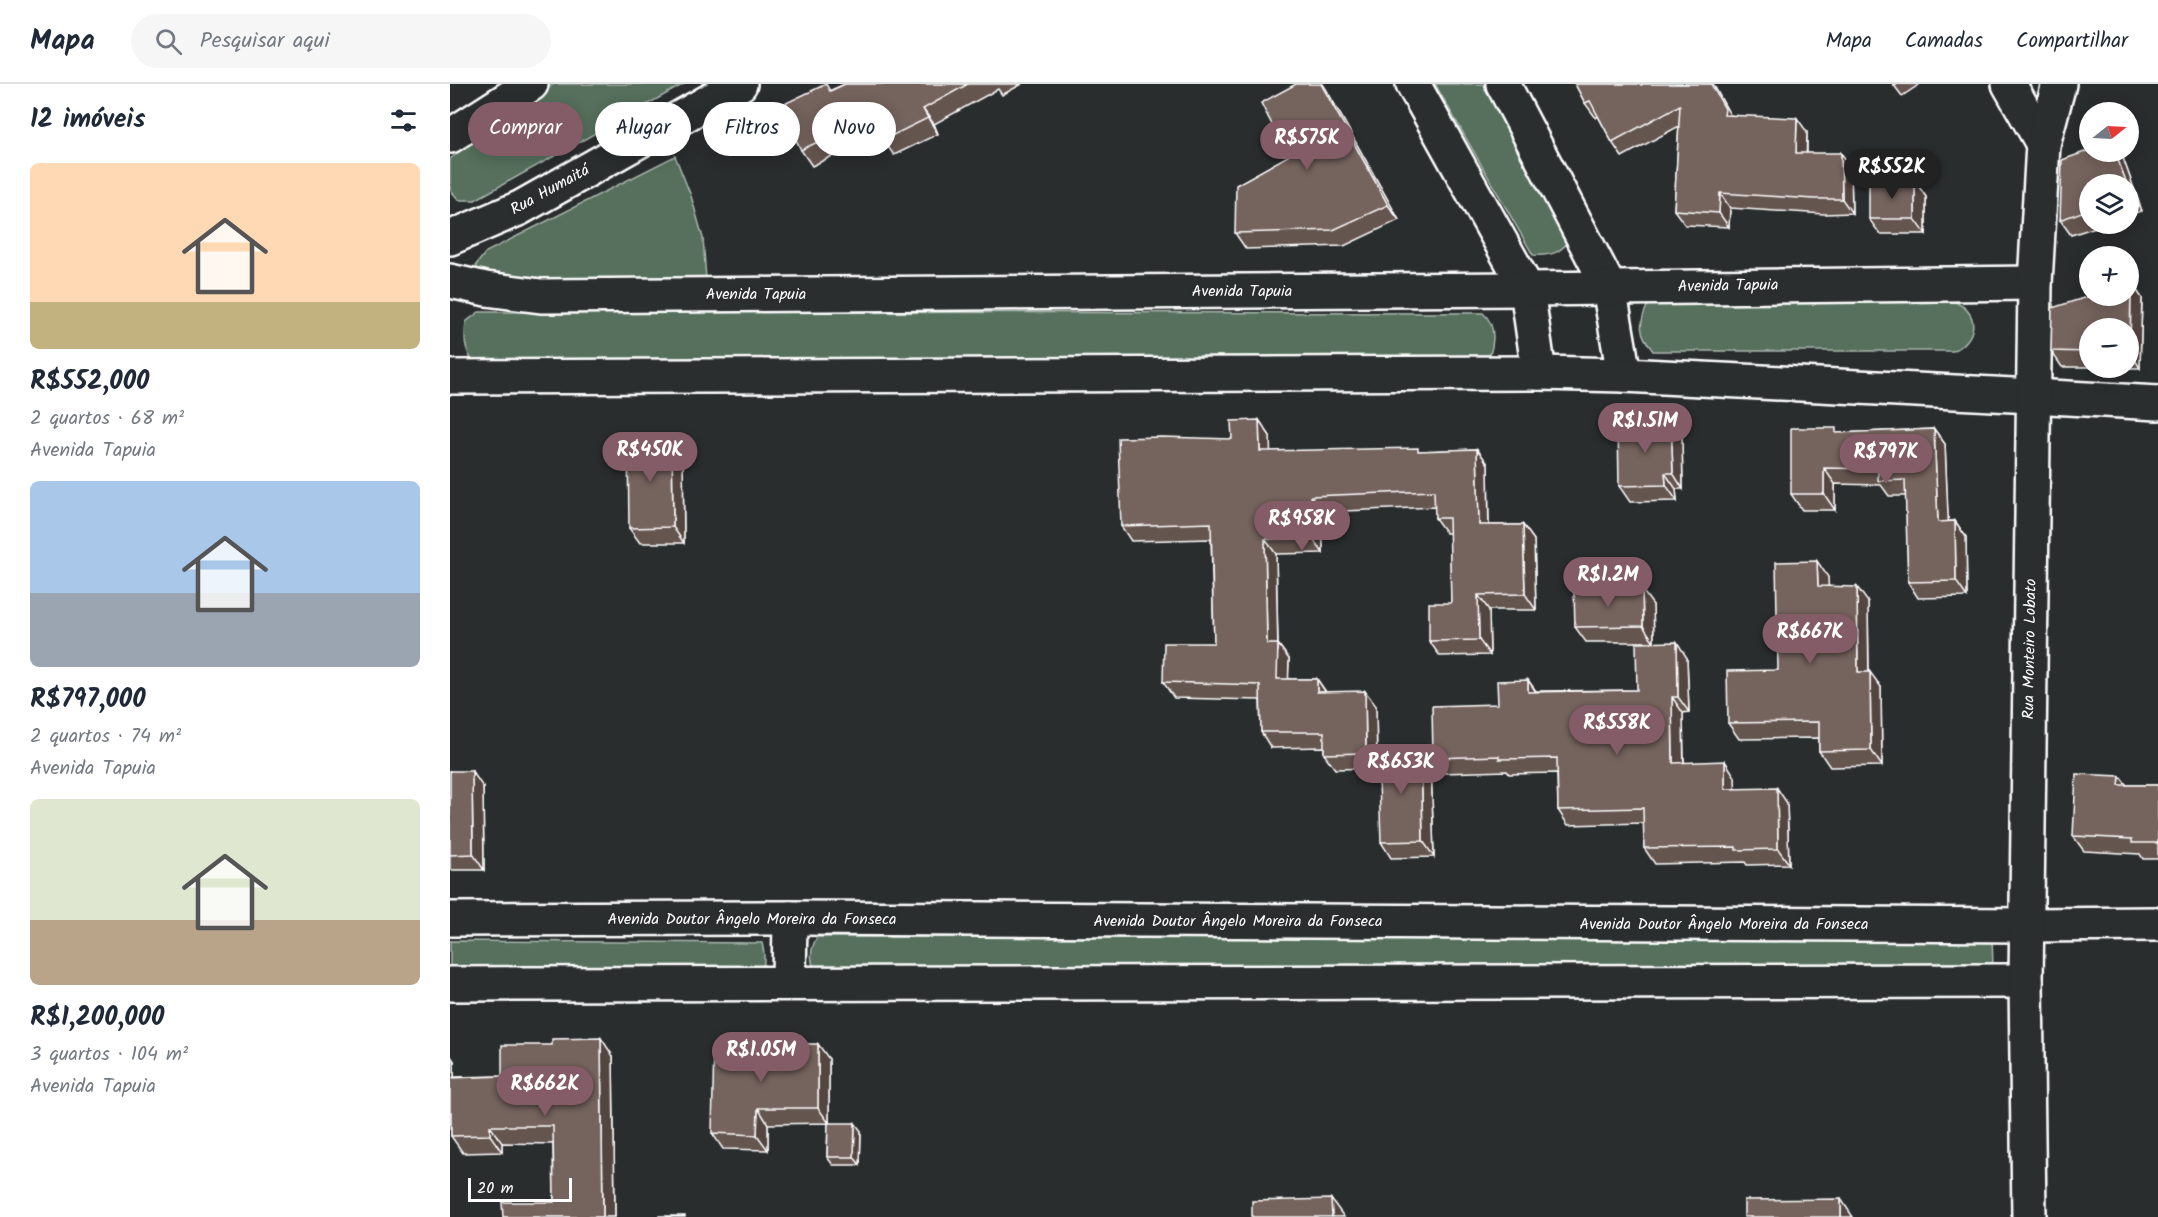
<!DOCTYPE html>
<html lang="pt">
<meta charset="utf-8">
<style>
:root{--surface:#fff;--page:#f6f6f7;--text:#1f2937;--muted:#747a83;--line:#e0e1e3;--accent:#845c67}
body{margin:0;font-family:Kalam,sans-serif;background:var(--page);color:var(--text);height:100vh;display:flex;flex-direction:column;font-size:22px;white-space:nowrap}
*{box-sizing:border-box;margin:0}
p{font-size:20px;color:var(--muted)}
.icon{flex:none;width:33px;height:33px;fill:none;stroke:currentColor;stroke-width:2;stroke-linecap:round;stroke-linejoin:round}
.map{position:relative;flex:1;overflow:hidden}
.details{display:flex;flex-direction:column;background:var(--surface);width:450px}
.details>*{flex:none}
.guide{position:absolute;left:18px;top:18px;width:570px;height:54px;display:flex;gap:12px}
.needle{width:39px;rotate:72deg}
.controls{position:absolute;left:1629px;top:18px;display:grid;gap:12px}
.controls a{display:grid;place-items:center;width:60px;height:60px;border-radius:50%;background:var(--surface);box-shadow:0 3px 15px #0003;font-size:30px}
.scale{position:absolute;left:18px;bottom:15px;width:104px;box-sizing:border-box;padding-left:6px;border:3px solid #fff;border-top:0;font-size:16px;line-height:21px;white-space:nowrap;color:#fff;-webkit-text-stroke:4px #2a2d2e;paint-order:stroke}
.price{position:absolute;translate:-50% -51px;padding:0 14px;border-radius:21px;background:var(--accent);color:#fff;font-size:20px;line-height:39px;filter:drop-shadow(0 2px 3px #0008)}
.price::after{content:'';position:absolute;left:50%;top:36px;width:18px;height:14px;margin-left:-9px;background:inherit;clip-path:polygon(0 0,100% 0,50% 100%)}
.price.on{background:#222;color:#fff}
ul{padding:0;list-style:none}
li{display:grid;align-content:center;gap:12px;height:318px;padding:0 30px}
li span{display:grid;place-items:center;height:186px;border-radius:9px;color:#555}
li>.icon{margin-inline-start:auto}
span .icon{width:108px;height:108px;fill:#fffc;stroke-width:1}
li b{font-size:26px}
h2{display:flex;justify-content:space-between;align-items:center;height:72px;padding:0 30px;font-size:26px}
.tag{padding:0 21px;border-radius:27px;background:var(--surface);box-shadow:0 3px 15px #0003;font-size:21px;line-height:54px}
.tag.on{background:var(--accent);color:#fff}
header{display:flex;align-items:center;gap:36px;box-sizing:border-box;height:84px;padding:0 30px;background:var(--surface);border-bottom:2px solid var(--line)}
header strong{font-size:28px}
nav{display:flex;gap:33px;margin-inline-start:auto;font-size:21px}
.search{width:420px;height:54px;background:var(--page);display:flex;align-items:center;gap:15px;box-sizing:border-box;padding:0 21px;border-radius:33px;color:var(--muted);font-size:22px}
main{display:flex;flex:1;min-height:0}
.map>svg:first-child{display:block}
.green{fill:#566f5d;stroke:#aab7ae;stroke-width:1.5}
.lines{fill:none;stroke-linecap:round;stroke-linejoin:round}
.street-casing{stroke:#fff;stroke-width:38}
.secondary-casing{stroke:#fff;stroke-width:38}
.street{stroke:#2a2d2e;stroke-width:33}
.secondary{stroke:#2a2d2e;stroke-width:33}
.wall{fill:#655550;stroke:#fff;stroke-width:1.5}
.shaded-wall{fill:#524541;stroke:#fff;stroke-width:1.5}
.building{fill:#75635d;stroke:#fff;stroke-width:1.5}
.labels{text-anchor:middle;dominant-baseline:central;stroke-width:4.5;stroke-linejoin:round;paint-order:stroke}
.street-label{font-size:16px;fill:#fff;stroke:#2a2d2e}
</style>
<header>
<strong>Mapa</strong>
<div class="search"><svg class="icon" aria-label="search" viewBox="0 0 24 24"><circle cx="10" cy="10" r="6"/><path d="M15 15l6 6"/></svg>Pesquisar aqui</div>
<nav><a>Mapa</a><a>Camadas</a><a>Compartilhar</a></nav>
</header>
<main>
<section class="details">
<h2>12 imóveis<svg class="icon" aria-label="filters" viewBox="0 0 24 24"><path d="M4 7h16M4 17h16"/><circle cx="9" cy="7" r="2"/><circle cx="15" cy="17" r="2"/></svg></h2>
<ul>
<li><span style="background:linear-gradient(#ffd9b3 75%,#c2b280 0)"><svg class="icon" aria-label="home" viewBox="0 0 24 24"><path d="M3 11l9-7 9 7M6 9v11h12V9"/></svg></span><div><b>R$552,000</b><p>2 quartos · 68 m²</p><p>Avenida Tapuia</p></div></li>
<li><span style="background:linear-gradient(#a9c7e8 60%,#9aa5b1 0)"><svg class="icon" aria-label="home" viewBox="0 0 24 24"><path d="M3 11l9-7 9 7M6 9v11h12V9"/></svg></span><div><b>R$797,000</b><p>2 quartos · 74 m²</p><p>Avenida Tapuia</p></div></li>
<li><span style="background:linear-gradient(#dfe7d0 65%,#b9a48a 0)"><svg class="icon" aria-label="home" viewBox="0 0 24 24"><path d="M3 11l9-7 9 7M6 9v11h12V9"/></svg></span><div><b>R$1,200,000</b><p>3 quartos · 104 m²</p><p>Avenida Tapuia</p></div></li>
</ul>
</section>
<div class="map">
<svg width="1708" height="1133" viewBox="0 0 1708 1133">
<rect width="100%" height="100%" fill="#2a2d2e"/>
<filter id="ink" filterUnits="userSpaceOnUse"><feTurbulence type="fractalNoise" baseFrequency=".0167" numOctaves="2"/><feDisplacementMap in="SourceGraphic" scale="12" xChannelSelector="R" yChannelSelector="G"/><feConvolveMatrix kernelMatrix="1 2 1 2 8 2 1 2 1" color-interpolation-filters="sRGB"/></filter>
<g filter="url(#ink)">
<g class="green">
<polygon points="104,0 234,0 25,116 9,116 0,106 0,75 39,44"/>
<path d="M985,0H1042L1123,153C1110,169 1103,172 1083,171Z"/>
<polygon points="225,72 241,112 253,154 256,195 42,200 30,193 26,181 36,168"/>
<path d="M1210,216L1505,218C1531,229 1527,256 1503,267H1203C1189,249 1188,241 1198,220Z"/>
<path d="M29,228L1033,229C1049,243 1043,268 1034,284L24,280C14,264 14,256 16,238Z"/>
<path d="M1542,851L1543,884L367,892C360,877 359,867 367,853Z"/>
<path d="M0,857L312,859C315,871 315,879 311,890L0,891Z"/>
</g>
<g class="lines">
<defs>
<g id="street">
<polyline points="1559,0 1593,60"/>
<polyline points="0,52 81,0"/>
<polyline points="0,154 70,124 290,0"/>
<polyline points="1582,312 1708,319"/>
</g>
<g id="secondary">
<polyline points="963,0 1077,205 1089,289"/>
<polyline points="1053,0 1159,203 1174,291"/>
<polyline points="0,197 36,205 91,212 1077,205 1585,199"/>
<polyline points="0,293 1089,289 1174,291 1582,312"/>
<polyline points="0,835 340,834 1577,841 1708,840"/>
<polyline points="339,899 340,834"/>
<polyline points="0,900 1576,897"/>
<polyline points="1579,1133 1576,897 1585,199 1593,60 1609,0"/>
</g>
</defs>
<use href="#street" class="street-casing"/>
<use href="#secondary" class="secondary-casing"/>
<use href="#street" class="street"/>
<use href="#secondary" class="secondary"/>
</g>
<g class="wall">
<polygon points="395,0 572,0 552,11 548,5 484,40 488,50 444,71 433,56 430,49 362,82 351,66 381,6"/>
<polygon points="1125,0 1263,0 1280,31 1357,48 1357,69 1401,83 1402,129 1374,130 1280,124 1279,143 1235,141 1224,126 1229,42 1172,73 1162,58 1148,32 1146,34 1135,19"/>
<polygon points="1443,0 1470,0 1452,12"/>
<polygon points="876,5 949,136 894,162 796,165 785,149 838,72"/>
<polygon points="1640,68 1669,68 1673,74 1692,127 1678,131 1678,100 1640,100 1640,140 1655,140 1621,151 1610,136"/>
<polygon points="1465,97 1476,113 1476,150 1430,150 1419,135"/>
<polygon points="1681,198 1692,214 1690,284 1667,284 1678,284 1678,244 1640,244 1640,283 1612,283 1601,267"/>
<polygon points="809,336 820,352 820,367 970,367 1027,365 1038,380 1039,441 1073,441 1084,456 1086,526 1039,526 1040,571 990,572 979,557 1001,519 1000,449 996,449 985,434 985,423 872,428 873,469 826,470 828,560 839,575 838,595 867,595 876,608 926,622 927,684 885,685 874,670 874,663 821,664 811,648 810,616 724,614 713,598 764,559 761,455 681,457 671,442 782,355"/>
<polygon points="1484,345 1495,360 1498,437 1505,437 1516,453 1517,513 1468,514 1458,498 1456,412 1439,412 1431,401 1385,400 1385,426 1352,426 1341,410 1389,349"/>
<polygon points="1232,354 1233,405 1226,405 1227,417 1180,418 1169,402"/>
<polygon points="233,369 234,459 190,459 179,444"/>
<polygon points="1378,493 1378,502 1418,518 1419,588 1431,603 1432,682 1380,683 1369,667 1369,654 1289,655 1278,639 1328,586"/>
<polygon points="1203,521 1204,558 1136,558 1125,543"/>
<polygon points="1237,574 1239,628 1233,629 1234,678 1285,693 1285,705 1337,719 1339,780 1297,781 1295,778 1205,780 1194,764 1194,739 1118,741 1108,726 1107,689 1059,690 1057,687 993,689 983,674 1078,596 1086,607 1187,606"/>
<polygon points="981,680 984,773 941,774 931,758"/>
<polygon points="0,687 33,703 34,786 0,786"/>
<polygon points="1677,701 1708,701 1708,775 1693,775 1690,770 1634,767 1623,752"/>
<polygon points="0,971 4,977 4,993 52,992 163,972 165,1133 53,1133 104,1118 103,1060 52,1059 52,1068 13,1069 1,1052 1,1045 0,1045"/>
<polygon points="379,975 379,1039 411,1047 410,1081 383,1081 377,1073 378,1039 318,1040 318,1066 273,1065 262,1049"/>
</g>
<g class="shaded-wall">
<polygon points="871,0 873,0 876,5 949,136 938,121"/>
<polygon points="1261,0 1263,0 1285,40 1274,31"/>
<polygon points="473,25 484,40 488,50 478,34"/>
<polygon points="1347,34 1357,48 1356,84 1346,69"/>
<polygon points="1665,68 1669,68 1673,74 1692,127 1681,111 1678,105 1678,100 1677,100"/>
<polygon points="1391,69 1401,83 1402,129 1392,115"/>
<polygon points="1465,97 1476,113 1476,150 1465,135"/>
<polygon points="1270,109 1280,124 1279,143 1269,129"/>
<polygon points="1681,198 1692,214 1690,284 1680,268"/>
<polygon points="809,336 820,352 821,383 810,367"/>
<polygon points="1221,339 1232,354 1233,405 1223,389"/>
<polygon points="1484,345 1495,360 1499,453 1488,438"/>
<polygon points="222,354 233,369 234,459 223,443"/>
<polygon points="1027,365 1038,380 1039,457 1029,441"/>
<polygon points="1374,384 1385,400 1385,426 1374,410"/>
<polygon points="1215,389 1226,405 1227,417 1216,401"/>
<polygon points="861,412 872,428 873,469 862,454"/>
<polygon points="1505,437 1516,453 1517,513 1506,497"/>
<polygon points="1073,441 1084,456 1086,526 1075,510"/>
<polygon points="815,455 826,470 828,568 828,560 839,575 838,610 827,595 817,560"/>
<polygon points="1367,477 1378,493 1379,518 1368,502"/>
<polygon points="1407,503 1418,518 1419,604 1408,588"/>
<polygon points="1192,506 1203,521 1204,558 1193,542"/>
<polygon points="1028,511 1039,526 1040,571 1029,556"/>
<polygon points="1227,558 1237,574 1239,628 1228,613"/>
<polygon points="1420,588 1431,603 1432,682 1421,666"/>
<polygon points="867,595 877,610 867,608"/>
<polygon points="1078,596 1088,611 1078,608"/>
<polygon points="915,607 926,622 927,684 916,669"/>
<polygon points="1222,613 1233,629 1234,694 1223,679"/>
<polygon points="971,665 981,680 984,773 973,757"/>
<polygon points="1275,677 1285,693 1286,720 1275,705"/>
<polygon points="22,687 33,703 34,786 23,770"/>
<polygon points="1670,692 1681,707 1669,701"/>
<polygon points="1327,704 1337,719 1339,780 1328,765"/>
<polygon points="151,954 163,972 165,1133 153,1133"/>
<polygon points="368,960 379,975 379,1039 368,1024"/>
<polygon points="0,971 4,977 4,1011 0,1005"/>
<polygon points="308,1024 318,1040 318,1066 307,1051"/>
<polygon points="405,1039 411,1047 410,1081 404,1073"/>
<polygon points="40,1042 52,1059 52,1068 40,1051"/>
<polygon points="881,1115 894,1133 882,1133"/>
<polygon points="1391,1115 1403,1133 1391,1133"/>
</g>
<g class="building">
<polygon points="376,0 380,7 395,0 518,0 473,25 478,34 433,56 422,32 351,66 330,22"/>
<polygon points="846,0 871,0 938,121 883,146 785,149 786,101 838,72 811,19"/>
<polygon points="1125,0 1190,0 1191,1 1193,0 1261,0 1275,25 1274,31 1347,34 1346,69 1391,69 1392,115 1364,115 1270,109 1269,129 1224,126 1230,21 1162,58 1140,17 1135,19"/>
<polygon points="1640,66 1640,68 1665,68 1677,100 1640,100 1640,125 1610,136 1612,76"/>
<rect x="1419" y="97" width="46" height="38"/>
<polygon points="1681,198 1680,268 1678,268 1678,244 1640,244 1640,268 1601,267 1602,224 1640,212 1678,212 1678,199"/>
<polygon points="809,336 810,367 968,364 968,367 1027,365 1029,441 1073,441 1075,510 1028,511 1029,556 979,557 979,519 1001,519 999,434 985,434 984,407 861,412 862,454 815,455 817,560 828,560 827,595 867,595 867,608 915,607 916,669 874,670 874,648 811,648 810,601 713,598 714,559 764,559 761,439 671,442 668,354 712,353 782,355 781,337"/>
<polygon points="1221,339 1223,389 1215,389 1216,401 1169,402 1168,340"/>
<polygon points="1341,344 1386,344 1386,349 1484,345 1488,438 1505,437 1506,497 1458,498 1455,396 1428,397 1428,385 1374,384 1374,410 1341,410"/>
<polygon points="178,354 222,354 223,443 179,444"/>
<polygon points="1367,477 1368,502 1407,503 1408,588 1420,588 1421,666 1369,667 1369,638 1278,639 1277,587 1328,586 1326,478"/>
<polygon points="1192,506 1193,542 1125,543 1124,507"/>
<polygon points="1227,558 1228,613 1222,613 1223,679 1275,677 1275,705 1327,704 1328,765 1286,766 1286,763 1194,764 1193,724 1108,726 1107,674 1049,675 1049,672 983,674 982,622 1048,620 1047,597 1078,596 1078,608 1187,606 1186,559"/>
<polygon points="928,665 971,665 973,757 931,758"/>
<polygon points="0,687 22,687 23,770 0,771"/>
<polygon points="1626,690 1670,692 1669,701 1708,701 1708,759 1682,759 1682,755 1623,752"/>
<polygon points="151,954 153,1133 53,1133 52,1118 104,1118 103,1042 40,1042 40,1051 1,1052 1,1028 0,1028 0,994 52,992 52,961 102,961 102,955"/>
<polygon points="325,960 368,960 368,1024 308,1024 307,1051 262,1049 264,961 325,963"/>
<polygon points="378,1039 405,1039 404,1073 377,1073"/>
<polygon points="881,1115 882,1133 802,1133 802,1117"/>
<polygon points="1391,1115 1391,1133 1294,1133 1294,1116"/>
<rect x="209" y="1132" width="26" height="1"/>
</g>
</g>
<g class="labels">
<g class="street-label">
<text transform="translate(100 106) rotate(-29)">Rua Humaitá</text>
<text transform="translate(1278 202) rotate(-1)">Avenida Tapuia</text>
<text x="792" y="207">Avenida Tapuia</text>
<text x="306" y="210">Avenida Tapuia</text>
<text transform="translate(1580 565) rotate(-89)">Rua Monteiro Lobato</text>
<text x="302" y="835">Avenida Doutor Ângelo Moreira da Fonseca</text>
<text x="788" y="837">Avenida Doutor Ângelo Moreira da Fonseca</text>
<text x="1274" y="840">Avenida Doutor Ângelo Moreira da Fonseca</text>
</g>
</g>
</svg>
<div class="controls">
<a><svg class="needle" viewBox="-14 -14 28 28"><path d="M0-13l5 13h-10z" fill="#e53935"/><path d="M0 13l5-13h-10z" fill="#747a83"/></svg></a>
<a><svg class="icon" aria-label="layers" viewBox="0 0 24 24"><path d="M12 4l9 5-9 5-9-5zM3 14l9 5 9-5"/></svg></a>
<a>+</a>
<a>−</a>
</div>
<div class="scale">20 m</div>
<b class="price" style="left:857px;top:87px">R$575K</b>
<b class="price on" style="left:1442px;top:116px">R$552K</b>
<b class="price" style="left:1195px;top:370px">R$1.51M</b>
<b class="price" style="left:200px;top:399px">R$450K</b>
<b class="price" style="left:1436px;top:401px">R$797K</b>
<b class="price" style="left:852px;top:468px">R$958K</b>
<b class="price" style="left:1158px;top:524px">R$1.2M</b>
<b class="price" style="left:1360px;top:581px">R$667K</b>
<b class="price" style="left:1167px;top:672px">R$558K</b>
<b class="price" style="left:951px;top:711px">R$653K</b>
<b class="price" style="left:311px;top:999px">R$1.05M</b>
<b class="price" style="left:95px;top:1033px">R$662K</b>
<div class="guide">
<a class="tag on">Comprar</a>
<a class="tag">Alugar</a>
<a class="tag">Filtros</a>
<a class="tag">Novo</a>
</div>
</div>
</main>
